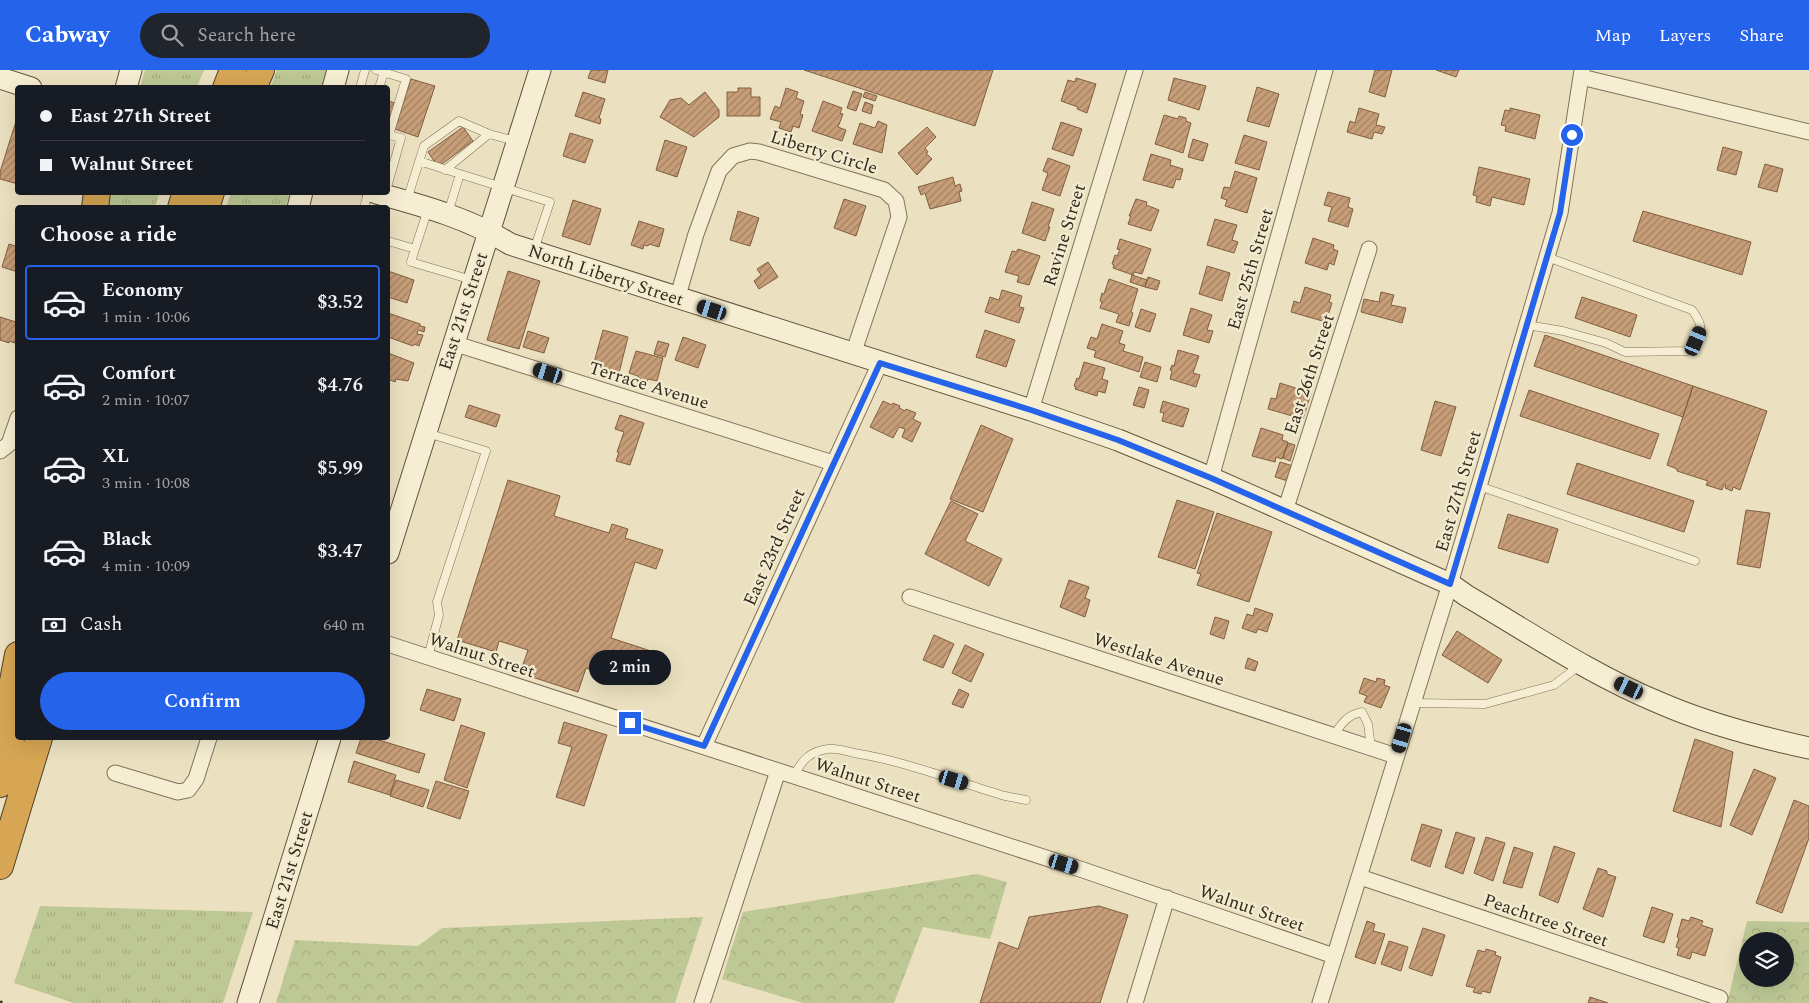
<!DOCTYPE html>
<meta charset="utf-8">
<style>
:root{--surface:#171b24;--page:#20242c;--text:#f1f3f6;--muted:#9ea1a6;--line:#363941;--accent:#2563eb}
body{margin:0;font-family:Spectral,serif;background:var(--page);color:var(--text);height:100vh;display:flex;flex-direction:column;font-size:19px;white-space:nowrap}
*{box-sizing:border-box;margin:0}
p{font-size:16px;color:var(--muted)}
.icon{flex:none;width:28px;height:28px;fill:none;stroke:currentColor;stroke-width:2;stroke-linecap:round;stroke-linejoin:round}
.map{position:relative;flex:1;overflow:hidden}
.details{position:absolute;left:15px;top:135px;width:375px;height:535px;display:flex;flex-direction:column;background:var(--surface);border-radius:5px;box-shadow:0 5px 20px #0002}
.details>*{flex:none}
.banner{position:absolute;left:15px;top:15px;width:375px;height:110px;border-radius:5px;box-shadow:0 5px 20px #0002;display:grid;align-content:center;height:110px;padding:0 25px;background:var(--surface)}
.buttons{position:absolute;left:1739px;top:862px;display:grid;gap:10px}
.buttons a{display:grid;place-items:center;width:55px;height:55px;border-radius:50%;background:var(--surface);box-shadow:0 5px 20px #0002;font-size:25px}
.end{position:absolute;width:22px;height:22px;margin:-11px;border:6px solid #2563eb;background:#fff;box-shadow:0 0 0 2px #fff}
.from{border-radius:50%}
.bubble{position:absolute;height:35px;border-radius:18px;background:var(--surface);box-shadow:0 5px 20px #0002;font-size:16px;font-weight:600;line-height:35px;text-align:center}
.car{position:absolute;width:15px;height:30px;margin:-15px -8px;border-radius:6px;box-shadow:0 0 4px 1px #0007;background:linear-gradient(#222 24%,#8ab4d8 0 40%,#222 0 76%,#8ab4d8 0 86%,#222 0)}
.banner b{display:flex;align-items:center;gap:18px;height:48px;font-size:19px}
.banner b+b{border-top:1px solid var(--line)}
.banner i{width:12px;height:12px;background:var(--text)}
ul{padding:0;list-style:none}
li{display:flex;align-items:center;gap:15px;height:75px;margin:0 10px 8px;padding:0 15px;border:2px solid transparent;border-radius:5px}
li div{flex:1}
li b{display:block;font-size:19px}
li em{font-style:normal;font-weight:600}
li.on{border-color:var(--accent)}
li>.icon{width:45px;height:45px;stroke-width:1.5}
h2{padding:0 25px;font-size:22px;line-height:60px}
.pay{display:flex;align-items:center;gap:12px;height:55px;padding:0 25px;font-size:19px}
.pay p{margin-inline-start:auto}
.button{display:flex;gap:10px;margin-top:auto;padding:10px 25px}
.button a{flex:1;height:58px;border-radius:30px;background:var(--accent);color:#fff;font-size:20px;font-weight:600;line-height:58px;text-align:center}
header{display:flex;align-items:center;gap:30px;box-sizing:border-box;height:70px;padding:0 25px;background:var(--accent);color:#fff}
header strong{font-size:24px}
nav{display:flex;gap:28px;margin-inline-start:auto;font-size:18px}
.search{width:350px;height:45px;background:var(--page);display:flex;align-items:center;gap:12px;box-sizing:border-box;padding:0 18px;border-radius:28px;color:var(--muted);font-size:19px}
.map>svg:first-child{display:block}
</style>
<header>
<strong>Cabway</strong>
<div class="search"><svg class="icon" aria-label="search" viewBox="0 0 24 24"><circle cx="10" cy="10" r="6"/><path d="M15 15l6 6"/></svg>Search here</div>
<nav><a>Map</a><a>Layers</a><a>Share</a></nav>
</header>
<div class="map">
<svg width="1809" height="933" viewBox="0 0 1809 933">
<defs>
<pattern id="grass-tufts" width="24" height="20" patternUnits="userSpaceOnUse" patternTransform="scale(1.25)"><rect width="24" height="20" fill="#bec895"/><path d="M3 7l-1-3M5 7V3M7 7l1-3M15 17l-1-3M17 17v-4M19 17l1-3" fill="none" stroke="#a4ac80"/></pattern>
<pattern id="forest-crowns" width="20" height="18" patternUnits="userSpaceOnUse" patternTransform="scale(1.25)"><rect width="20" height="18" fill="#bec895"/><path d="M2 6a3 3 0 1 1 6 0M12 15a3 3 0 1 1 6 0" fill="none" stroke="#a4ac80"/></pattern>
<pattern id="building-hatch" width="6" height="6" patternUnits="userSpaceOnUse" patternTransform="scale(1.25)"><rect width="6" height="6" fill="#c79e78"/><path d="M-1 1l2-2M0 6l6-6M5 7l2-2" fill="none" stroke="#a28162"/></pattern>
</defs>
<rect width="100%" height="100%" fill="#ebe1c0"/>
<path fill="url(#grass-tufts)" d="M 145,0 L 204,0 L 197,17 L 140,17 Z
M 277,0 L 329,0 L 323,17 L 270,18 Z
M 108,123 L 159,123 L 155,137 L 104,138 Z
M 231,123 L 280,123 L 289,126 L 285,137 L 226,137 Z
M 40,836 L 253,842 L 223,933 L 74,933 L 14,913 Z"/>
<path fill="url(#forest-crowns)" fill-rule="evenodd" d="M 977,804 L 1007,812 L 990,869 L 923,857 L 894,933 L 803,933 L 722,909 L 743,842 Z
M 703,847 L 675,933 L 276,933 L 295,870 L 418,876 L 442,858 Z
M 1747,851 L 1809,852 L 1809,933 L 1727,933 ZM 1785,871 L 1785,909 L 1748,909 L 1748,871 Z"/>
<path fill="url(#building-hatch)" stroke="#805e40" d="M 591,0 L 608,0 L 605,13 L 588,8 Z
M 804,0 L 993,0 L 975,56 Z
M 1375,0 L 1392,0 L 1385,27 L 1369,22 Z
M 1436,0 L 1459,0 L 1456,7 Z
M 1076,8 L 1096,14 L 1087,43 L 1077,39 L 1078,37 L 1061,31 L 1068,10 L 1075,12 Z
M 1174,8 L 1206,16 L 1199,40 L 1168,30 Z
M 411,9 L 435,16 L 418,67 L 395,59 Z
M 1257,17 L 1279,24 L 1269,57 L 1247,51 Z
M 738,18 L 751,18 L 751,27 L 760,27 L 760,46 L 727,46 L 727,22 L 738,22 Z
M 786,18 L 798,22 L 796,28 L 804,31 L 800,44 L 803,45 L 799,58 L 793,56 L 791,62 L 779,58 L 781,52 L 770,49 L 775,36 L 780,38 Z
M 853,21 L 862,24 L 856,41 L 847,38 Z
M 583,22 L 605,29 L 599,48 L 601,49 L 600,54 L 575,46 Z
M 705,22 L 719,40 L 719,47 L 694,67 L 660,47 L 670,30 L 681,28 L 689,35 Z
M 865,22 L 877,26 L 875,31 L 863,27 Z
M 388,31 L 395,33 L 389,50 L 388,50 Z
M 823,31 L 842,38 L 840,43 L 843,44 L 838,57 L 846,60 L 842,71 L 812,61 Z
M 865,32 L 873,35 L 871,44 L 862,41 Z
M 1359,38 L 1379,44 L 1376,55 L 1385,57 L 1382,64 L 1374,62 L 1372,69 L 1347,62 L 1350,51 L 1355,53 Z
M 1510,38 L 1540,45 L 1535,69 L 1505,61 L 1506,56 L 1501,55 L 1505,40 L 1510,41 Z
M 18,45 L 18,114 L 0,109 L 0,102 Z
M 1164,45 L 1178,49 L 1179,46 L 1186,48 L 1186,51 L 1191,53 L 1183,83 L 1155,74 Z
M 878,51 L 887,55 L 882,83 L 853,74 L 860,53 L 875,58 Z
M 1061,52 L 1082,59 L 1073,86 L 1052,79 Z
M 463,57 L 473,71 L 438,97 L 428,82 Z
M 927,57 L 936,67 L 925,78 L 928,82 L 926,83 L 932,89 L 917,105 L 898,83 Z
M 570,63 L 593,70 L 585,93 L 563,86 Z
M 1244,65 L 1267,72 L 1259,100 L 1235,93 Z
M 1193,69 L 1208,74 L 1203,91 L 1188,87 Z
M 665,70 L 687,77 L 677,107 L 656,100 Z
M 1723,77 L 1742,82 L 1736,105 L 1717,100 Z
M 1151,84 L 1171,90 L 1170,95 L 1183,99 L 1180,110 L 1176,109 L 1173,118 L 1143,110 Z
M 1048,88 L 1070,96 L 1060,126 L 1042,120 L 1048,103 L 1043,101 Z
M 1765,94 L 1783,99 L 1777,122 L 1758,117 Z
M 1479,97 L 1530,109 L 1524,135 L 1492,127 L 1490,136 L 1476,132 L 1477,126 L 1473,125 Z
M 1235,101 L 1257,108 L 1247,143 L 1225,136 L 1227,130 L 1221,128 L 1224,117 L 1230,118 Z
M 953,107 L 955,116 L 960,114 L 962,121 L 959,122 L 961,131 L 930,139 L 925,123 L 921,125 L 918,117 Z
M 1328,122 L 1350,128 L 1348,137 L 1353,139 L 1348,157 L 1328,151 L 1332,137 L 1324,135 Z
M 844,129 L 866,136 L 856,166 L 834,158 Z
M 1136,129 L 1147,132 L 1146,135 L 1159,140 L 1151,161 L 1128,154 L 1131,146 L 1129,146 Z
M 573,130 L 601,139 L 590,175 L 562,166 Z
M 1032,132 L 1054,139 L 1048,157 L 1050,157 L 1045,171 L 1022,163 Z
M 738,141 L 759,148 L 750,176 L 730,170 Z
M 1643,141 L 1751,172 L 1742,205 L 1633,171 Z
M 1215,149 L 1237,155 L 1232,170 L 1238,172 L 1234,183 L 1207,175 Z
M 639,151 L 664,159 L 659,177 L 649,174 L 648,176 L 644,175 L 643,179 L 631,175 Z
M 1313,168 L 1334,175 L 1333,179 L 1338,181 L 1334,195 L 1329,193 L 1327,200 L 1305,193 Z
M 1120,169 L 1151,179 L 1142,204 L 1134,202 L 1133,205 L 1113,198 L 1114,195 L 1112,194 L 1115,185 L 1117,186 L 1120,180 L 1117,179 Z
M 9,174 L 18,177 L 18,202 L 2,197 Z
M 1018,179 L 1040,186 L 1029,215 L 1017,212 L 1019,206 L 1005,202 L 1012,181 L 1016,182 Z
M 768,192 L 778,207 L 759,219 L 754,211 L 761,205 L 757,199 Z
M 1207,196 L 1230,203 L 1222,231 L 1199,224 Z
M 388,201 L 414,210 L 407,233 L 388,227 Z
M 508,201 L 540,211 L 519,279 L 487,270 Z
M 1132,205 L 1147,210 L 1145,217 L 1130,212 Z
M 1148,207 L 1160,211 L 1157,220 L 1145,217 Z
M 1109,209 L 1138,219 L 1131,242 L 1133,243 L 1129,256 L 1116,252 L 1119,244 L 1100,238 L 1102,232 L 1100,231 L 1102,223 L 1104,224 Z
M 1305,217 L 1331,225 L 1329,232 L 1332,233 L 1326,252 L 1291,242 L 1294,231 L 1300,233 Z
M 1002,220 L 1022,226 L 1019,237 L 1024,238 L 1019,253 L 985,242 L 990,227 L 999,230 Z
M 1381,222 L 1394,225 L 1391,235 L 1406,238 L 1402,253 L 1361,242 L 1364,229 L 1379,232 Z
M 1582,227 L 1637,245 L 1630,267 L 1575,248 Z
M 1191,238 L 1212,245 L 1207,260 L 1213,261 L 1209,273 L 1183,265 Z
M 1141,239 L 1156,244 L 1150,262 L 1135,257 Z
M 388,243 L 420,254 L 420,256 L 425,257 L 424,262 L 418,260 L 417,264 L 423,265 L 419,276 L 414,274 L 413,276 L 388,267 Z
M 0,247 L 16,252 L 15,254 L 18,255 L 18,264 L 15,273 L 9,271 L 9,273 L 0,270 Z
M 1102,254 L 1123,261 L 1119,273 L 1125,275 L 1123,281 L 1143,287 L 1139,302 L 1094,287 L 1096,281 L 1087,278 L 1091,267 L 1097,269 Z
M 603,260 L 628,267 L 619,303 L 593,296 Z
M 985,260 L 1015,270 L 1006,297 L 976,287 Z
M 528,261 L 549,268 L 544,283 L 523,277 Z
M 1545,265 L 1693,316 L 1683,347 L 1534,296 Z
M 683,267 L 706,275 L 698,298 L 675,290 Z
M 658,271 L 669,274 L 665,287 L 654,284 Z
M 1178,280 L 1199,286 L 1193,303 L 1200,305 L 1196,317 L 1170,309 L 1172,301 L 1170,300 L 1172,295 L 1174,296 Z
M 636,281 L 663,288 L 657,311 L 648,309 L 647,312 L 637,309 L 638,306 L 629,303 Z
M 388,283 L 414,293 L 408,311 L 396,309 L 395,312 L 388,309 Z
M 1084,292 L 1105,298 L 1102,309 L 1108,311 L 1105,323 L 1098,321 L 1097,326 L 1075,319 L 1076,317 L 1074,316 L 1077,308 L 1079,309 Z
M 1145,292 L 1161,297 L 1157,312 L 1140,307 Z
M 1280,313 L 1311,323 L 1303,349 L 1268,339 L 1271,328 L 1276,329 Z
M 1693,316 L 1767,341 L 1740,420 L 1733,417 L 1732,421 L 1725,418 L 1726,415 L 1724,415 L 1722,420 L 1706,415 L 1708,411 L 1677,401 L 1677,399 L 1667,395 Z
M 1139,317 L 1149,320 L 1144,338 L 1133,335 Z
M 1529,320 L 1659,364 L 1650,389 L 1520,346 Z
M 883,331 L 892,335 L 893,333 L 900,336 L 899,338 L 905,341 L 906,339 L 916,343 L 913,349 L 921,353 L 912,372 L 902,367 L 905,359 L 899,357 L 893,368 L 870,357 Z
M 1163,331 L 1189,339 L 1183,357 L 1162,351 L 1164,343 L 1160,342 Z
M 1435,331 L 1456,337 L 1441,386 L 1421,380 Z
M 469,335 L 500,345 L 496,357 L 465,347 Z
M 620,345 L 644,353 L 630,395 L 616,391 L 619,382 L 617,382 L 624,362 L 615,359 Z
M 981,355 L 1013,369 L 983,442 L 950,429 Z
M 1261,358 L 1283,365 L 1282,370 L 1288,372 L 1282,389 L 1276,387 L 1275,392 L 1252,386 Z
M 1288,373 L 1295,375 L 1290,391 L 1283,388 Z
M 1280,392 L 1293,396 L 1288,411 L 1275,407 Z
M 1577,393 L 1694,431 L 1684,462 L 1567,424 Z
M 508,410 L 560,426 L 554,446 L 609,463 L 612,454 L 628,459 L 625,468 L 663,480 L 656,499 L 635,492 L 611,568 L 654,582 L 644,611 L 602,598 L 600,603 L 586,598 L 578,622 L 520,603 L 528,580 L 499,571 L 496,582 L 457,570 Z
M 1177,430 L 1214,442 L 1195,499 L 1158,487 Z
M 951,431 L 978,444 L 965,471 L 1002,489 L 989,516 L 925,484 Z
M 1746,440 L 1770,443 L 1760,498 L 1737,494 Z
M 1217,443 L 1272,462 L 1249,532 L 1197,515 L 1201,504 L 1197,503 Z
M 1508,444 L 1558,459 L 1548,493 L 1498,478 Z
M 1069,510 L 1089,517 L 1085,528 L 1090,530 L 1085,547 L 1060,537 Z
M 1255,538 L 1273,544 L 1267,562 L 1258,559 L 1256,563 L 1242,558 L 1247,544 L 1253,546 Z
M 1215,547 L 1229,551 L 1224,569 L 1210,564 Z
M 1457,561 L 1502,590 L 1488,613 L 1442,585 Z
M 934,565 L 954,574 L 943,598 L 923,590 Z
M 965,575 L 984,584 L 971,612 L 952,603 Z
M 1248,588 L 1258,592 L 1255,601 L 1245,598 Z
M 1364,608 L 1376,612 L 1377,608 L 1385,610 L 1384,615 L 1390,617 L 1381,638 L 1364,632 L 1367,626 L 1359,623 Z
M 427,619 L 461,629 L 454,651 L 420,640 Z
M 959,619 L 969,624 L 963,638 L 952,634 Z
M 564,652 L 607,665 L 584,736 L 556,727 L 572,677 L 558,673 Z
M 461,655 L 485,663 L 467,718 L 444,710 Z
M 361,668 L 372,668 L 425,684 L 419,703 L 356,683 Z
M 1695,669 L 1733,682 L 1721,757 L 1673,741 Z
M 354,691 L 396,705 L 390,725 L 348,712 Z
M 1754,699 L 1776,708 L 1752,765 L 1730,755 Z
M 396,710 L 429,720 L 423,737 L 390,726 Z
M 436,711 L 469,721 L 460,749 L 427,738 Z
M 1794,730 L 1809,736 L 1809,768 L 1782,843 L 1756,833 Z
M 1422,754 L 1442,760 L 1430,797 L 1411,790 Z
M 1456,762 L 1475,768 L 1463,804 L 1445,797 Z
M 1486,767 L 1505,773 L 1493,811 L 1474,803 Z
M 1554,776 L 1575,783 L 1558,833 L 1539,825 Z
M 1514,777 L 1533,783 L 1522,818 L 1503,813 Z
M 1598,798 L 1607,801 L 1607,804 L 1616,807 L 1603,847 L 1583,839 Z
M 1099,836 L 1128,845 L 1100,933 L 980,933 L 999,872 L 1018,879 L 1029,847 Z
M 1652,837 L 1673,844 L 1664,873 L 1643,866 Z
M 1691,847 L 1703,851 L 1701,855 L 1713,859 L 1705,886 L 1692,882 L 1690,889 L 1677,885 L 1679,878 L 1676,877 L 1679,868 L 1677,867 L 1682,849 L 1689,851 Z
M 1367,851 L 1375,854 L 1373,861 L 1385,864 L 1375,894 L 1355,887 Z
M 1423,858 L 1445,865 L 1432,906 L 1409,898 Z
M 1389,871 L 1408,877 L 1401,901 L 1381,894 Z
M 1486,879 L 1496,882 L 1495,885 L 1501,887 L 1490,923 L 1482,921 L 1481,924 L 1473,922 L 1475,918 L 1466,916 L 1478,880 L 1485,882 Z
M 1590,927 L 1608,933 L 1588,933 Z"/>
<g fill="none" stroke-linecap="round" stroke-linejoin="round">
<defs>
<path id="lane" d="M 376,0 L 406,9 L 389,65 L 401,68 L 388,114
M 360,18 L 365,0
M 379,18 L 384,2
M 419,91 L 460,104
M 445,100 L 489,64
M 407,130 L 424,76 L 459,51 L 489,64 L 515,71
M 364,138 L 368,122
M 448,143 L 460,104 L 550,132 L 534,180
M 388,171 L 415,179 L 411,192 L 472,210
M 415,179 L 428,139
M 1527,255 L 1563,261 L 1606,273 L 1625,282 L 1687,281 C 1702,266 1706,258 1692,240 L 1547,187
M 427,363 L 486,381 L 437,532 L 439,545 L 428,587
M 1479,416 L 1695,491
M 1413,633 L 1485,634 L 1554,615 L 1580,595
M 1334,665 C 1342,653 1347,645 1362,642 L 1368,654 L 1371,678
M 794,706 C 801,691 810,681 828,679 C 836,678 846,681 854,683 C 905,691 955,711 1005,726 L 1026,730"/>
<path id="street" d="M 1581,7 L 1809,62
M 677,229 L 696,164 L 719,101 L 733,86 L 750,81 L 759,82 L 884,120 L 896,131 L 899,147 L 853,284
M 453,273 L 833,393
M 1031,340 L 1135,0
M 0,381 L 9,374 L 18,348
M 1211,408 L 1325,0
M 1285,441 L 1369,179
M 910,527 L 1396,686
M 388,574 L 1083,800 L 1334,886
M 704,676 L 880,293
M 115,703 L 178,722 L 188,720 L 196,709 L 209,668
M 1360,807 L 1720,928
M 702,933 L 778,701
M 1135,933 L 1167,828
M 1320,933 L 1450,514 L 1560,143 L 1582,0"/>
<path id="secondary" d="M 0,8 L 31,18
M 126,18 L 131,0
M 333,18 L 338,0
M 373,122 C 420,135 469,148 510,174 L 1031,340 L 1118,370 L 1211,408 L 1450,514 L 1467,526 C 1530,563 1592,605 1660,633 C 1708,654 1758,667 1809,678
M 298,138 L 302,122
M 388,483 L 540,0
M 248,933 L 330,668"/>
<path id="highway" d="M 226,18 L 233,0
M 253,18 L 261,0
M 95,138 L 97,122
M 181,138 L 186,122
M 206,138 L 211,122
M 0,690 L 5,653 L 18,585
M 0,714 L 12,676
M 0,796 L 39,668"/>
</defs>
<use href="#lane" stroke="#827259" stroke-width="9"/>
<use href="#street" stroke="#827259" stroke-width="17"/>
<use href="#secondary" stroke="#64533c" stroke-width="23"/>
<use href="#highway" stroke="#50402d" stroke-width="28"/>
<use href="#lane" stroke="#f6eed2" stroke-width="8"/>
<use href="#street" stroke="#f6eed2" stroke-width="15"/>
<use href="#secondary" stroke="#f6eed2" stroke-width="21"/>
<use href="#highway" stroke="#d6a654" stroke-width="26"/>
<path stroke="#33291d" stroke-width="4" stroke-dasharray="9 9" stroke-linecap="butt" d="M 0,932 L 2,933"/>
</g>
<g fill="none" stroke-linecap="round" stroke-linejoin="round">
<path stroke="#2563eb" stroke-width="6" d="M 630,653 L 704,676 L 880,293 L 1031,340 L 1118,370 L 1211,408 L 1450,514 L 1560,143 L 1572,65"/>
</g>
<g text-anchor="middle" stroke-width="4.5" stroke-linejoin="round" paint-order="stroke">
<g font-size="18" fill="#33291d" stroke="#f3ebcf">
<text transform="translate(824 82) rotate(17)" y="6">Liberty Circle</text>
<text transform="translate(1064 165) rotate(-73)" y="6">Ravine Street</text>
<text transform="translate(1250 199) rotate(-74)" y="6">East 25th Street</text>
<text transform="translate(606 205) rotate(18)" y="6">North Liberty Street</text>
<text transform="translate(463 241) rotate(-72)" y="6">East 21st Street</text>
<text transform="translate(1309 304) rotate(-72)" y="6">East 26th Street</text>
<text transform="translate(649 315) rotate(17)" y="6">Terrace Avenue</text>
<text transform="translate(1458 421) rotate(-74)" y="6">East 27th Street</text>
<text transform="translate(774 477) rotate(-66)" y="6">East 23rd Street</text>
<text transform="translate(482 585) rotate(18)" y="6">Walnut Street</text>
<text transform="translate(1159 589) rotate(18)" y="6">Westlake Avenue</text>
<text transform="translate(868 710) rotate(18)" y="6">Walnut Street</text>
<text transform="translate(289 800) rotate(-73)" y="6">East 21st Street</text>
<text transform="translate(1252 838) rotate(19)" y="6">Walnut Street</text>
<text transform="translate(1546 850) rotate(19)" y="6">Peachtree Street</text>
</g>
</g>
</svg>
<div class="buttons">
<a><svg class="icon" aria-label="layers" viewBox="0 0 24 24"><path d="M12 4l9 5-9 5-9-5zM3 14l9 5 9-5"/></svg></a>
</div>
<i class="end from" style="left:1572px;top:65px"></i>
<i class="end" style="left:630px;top:653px"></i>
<div class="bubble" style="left:589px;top:580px;width:82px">2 min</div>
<i class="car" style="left:712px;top:240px;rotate:288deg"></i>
<i class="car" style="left:1696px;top:271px;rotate:23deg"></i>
<i class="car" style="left:548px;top:303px;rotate:288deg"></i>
<i class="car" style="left:1629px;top:618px;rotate:296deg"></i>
<i class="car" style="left:1402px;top:668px;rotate:197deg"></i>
<i class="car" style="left:954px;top:710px;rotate:107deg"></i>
<i class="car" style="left:1064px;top:794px;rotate:107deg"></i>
<div class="banner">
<b><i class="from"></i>East 27th Street</b>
<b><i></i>Walnut Street</b>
</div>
<section class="details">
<h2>Choose a ride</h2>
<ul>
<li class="on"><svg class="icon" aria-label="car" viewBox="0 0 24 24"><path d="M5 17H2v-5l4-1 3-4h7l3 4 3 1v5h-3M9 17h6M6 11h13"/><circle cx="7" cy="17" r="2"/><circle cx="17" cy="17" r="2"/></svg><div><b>Economy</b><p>1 min · 10:06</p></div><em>$3.52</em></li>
<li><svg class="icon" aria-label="car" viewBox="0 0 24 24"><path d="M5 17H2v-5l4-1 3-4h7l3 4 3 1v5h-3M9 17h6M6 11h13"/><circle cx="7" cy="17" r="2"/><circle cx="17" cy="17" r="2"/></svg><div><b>Comfort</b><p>2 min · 10:07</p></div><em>$4.76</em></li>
<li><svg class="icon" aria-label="car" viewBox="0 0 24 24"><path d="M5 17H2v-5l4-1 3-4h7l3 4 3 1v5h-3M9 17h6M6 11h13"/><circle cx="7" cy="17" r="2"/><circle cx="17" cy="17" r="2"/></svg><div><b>XL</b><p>3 min · 10:08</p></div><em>$5.99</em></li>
<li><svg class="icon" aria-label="car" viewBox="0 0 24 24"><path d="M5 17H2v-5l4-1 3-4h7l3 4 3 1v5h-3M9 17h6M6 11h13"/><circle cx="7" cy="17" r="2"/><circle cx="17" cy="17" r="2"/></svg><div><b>Black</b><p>4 min · 10:09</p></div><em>$3.47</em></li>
</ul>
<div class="pay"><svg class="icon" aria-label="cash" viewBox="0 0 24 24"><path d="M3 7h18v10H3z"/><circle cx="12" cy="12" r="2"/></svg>Cash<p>640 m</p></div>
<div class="button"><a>Confirm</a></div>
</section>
</div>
